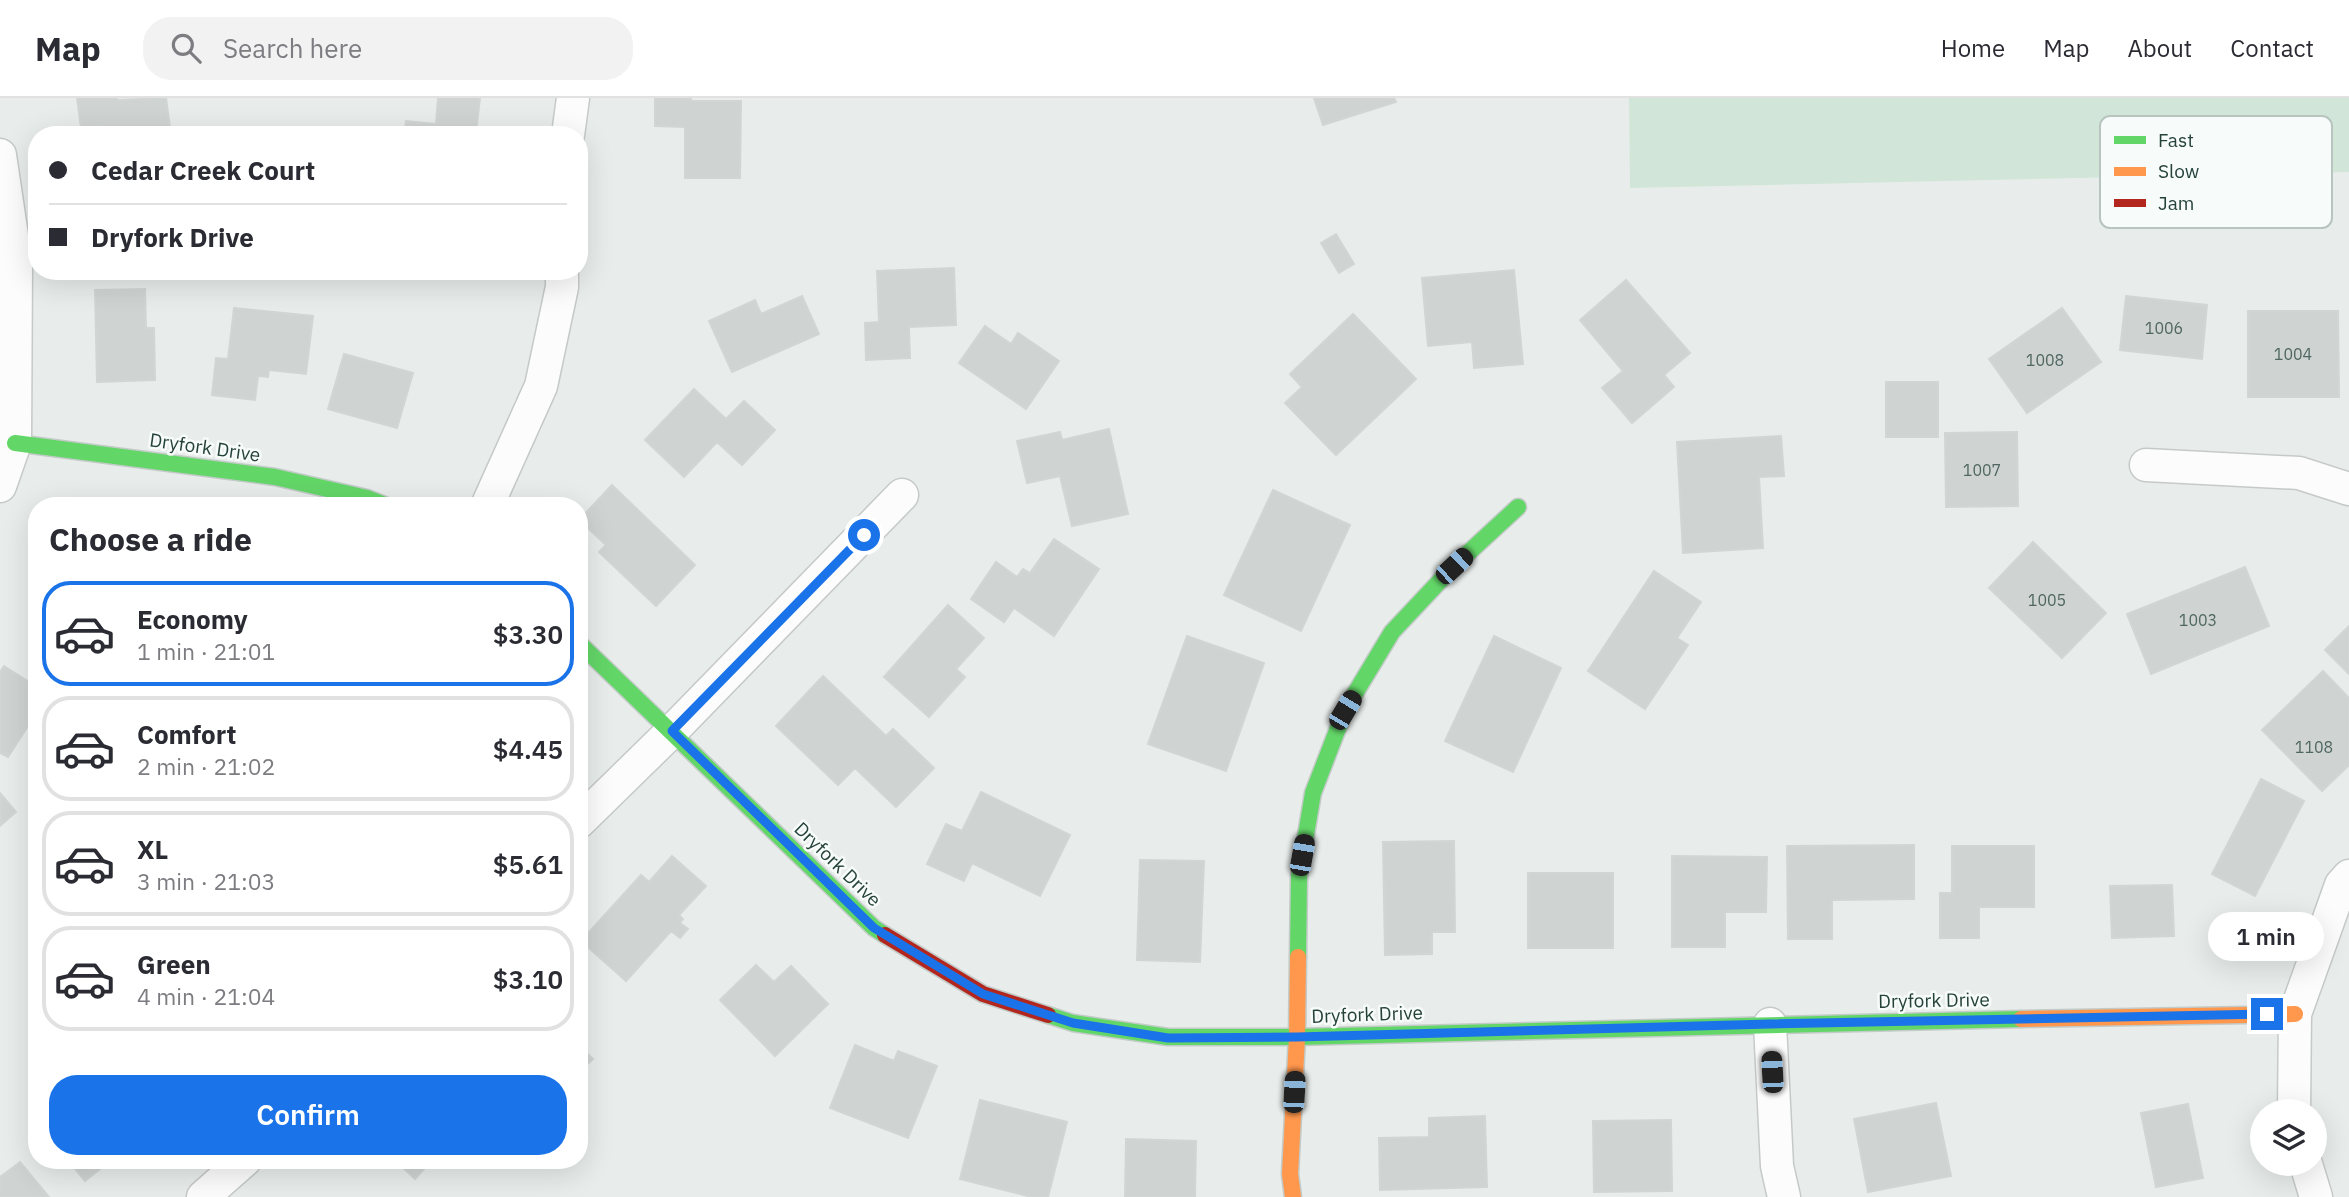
<!DOCTYPE html>
<meta charset="utf-8">
<style>
:root{--surface:#fff;--page:#f2f2f3;--text:#2b2b33;--muted:#7c7c81;--line:#e1e1e2;--accent:#1a73e8}
body{margin:0;font-family:"IBM Plex Sans",sans-serif;background:var(--page);color:var(--text);height:100vh;display:flex;flex-direction:column;font-size:26px;white-space:nowrap}
*{box-sizing:border-box;margin:0}
p{font-size:23px;color:var(--muted)}
.icon{flex:none;width:38px;height:38px;fill:none;stroke:currentColor;stroke-width:2;stroke-linecap:round;stroke-linejoin:round}
.map{position:relative;flex:1;overflow:hidden}
.side{position:absolute;left:28px;top:399px;width:560px;height:672px;display:flex;flex-direction:column;background:var(--surface);border-radius:28px;box-shadow:0 7px 28px #0002}
.side>*{flex:none}
.guide{position:absolute;left:28px;top:28px;width:560px;height:154px;border-radius:28px;box-shadow:0 7px 28px #0002;display:grid;align-content:center;height:154px;padding:0 21px;background:var(--surface)}
.fabs{position:absolute;left:2250px;top:1001px;display:grid;gap:14px}
.fabs a{display:grid;place-items:center;width:77px;height:77px;border-radius:50%;background:var(--surface);box-shadow:0 7px 28px #0002;font-size:35px}
.end{position:absolute;width:32px;height:32px;margin:-16px;border:9px solid #1a73e8;background:#fff;box-shadow:0 0 0 4px #fff}
.from{border-radius:50%}
.bubble{position:absolute;height:49px;border-radius:24px;background:var(--surface);box-shadow:0 7px 28px #0002;font-size:23px;font-weight:600;line-height:49px;text-align:center}
.car{position:absolute;width:21px;height:42px;margin:-21px -10px;border-radius:9px;box-shadow:0 0 5px 2px #0007;background:linear-gradient(#222 24%,#8ab4d8 0 40%,#222 0 76%,#8ab4d8 0 86%,#222 0)}
.guide b{display:flex;align-items:center;gap:24px;height:66px;font-size:26px}
.guide b+b{border-top:2px solid var(--line)}
.guide i{width:18px;height:18px;background:var(--text)}
ul{padding:0;list-style:none}
li{display:flex;align-items:center;gap:21px;height:105px;margin:0 14px 10px;padding:0 7px;border:4px solid var(--line);border-radius:28px}
li div{flex:1}
li b{display:block;font-size:26px}
li em{font-style:normal;font-weight:600}
li.current{border-color:var(--accent)}
li>.icon{width:63px;height:63px;stroke-width:1.5}
h2{padding:0 21px;font-size:32px;line-height:84px}
.action{display:flex;gap:14px;margin-top:auto;padding:14px 21px}
.action a{flex:1;height:80px;border-radius:28px;background:var(--accent);color:#fff;font-size:28px;font-weight:600;line-height:80px;text-align:center}
header{display:flex;align-items:center;gap:42px;box-sizing:border-box;height:98px;padding:0 35px;background:var(--surface);border-bottom:2px solid var(--line)}
header strong{font-size:33px}
nav{display:flex;gap:38px;margin-inline-start:auto;font-size:24px}
.search{width:490px;height:63px;background:var(--page);display:flex;align-items:center;gap:18px;box-sizing:border-box;padding:0 24px;border-radius:28px;color:var(--muted);font-size:26px}
.map>svg:first-child{display:block}
</style>
<header>
<strong>Map</strong>
<div class="search"><svg class="icon" aria-label="search" viewBox="0 0 24 24"><circle cx="10" cy="10" r="6"/><path d="M15 15l6 6"/></svg>Search here</div>
<nav><a>Home</a><a>Map</a><a>About</a><a>Contact</a></nav>
</header>
<div class="map">
<svg width="2349" height="1099" viewBox="0 0 2349 1099">
<rect width="100%" height="100%" fill="#e8edeb"/>
<path fill="#d1e6d8" d="M 1629,0 L 2349,0 L 2349,74 L 1630,90 Z"/>
<path fill="#cfd4d2" stroke="#d1d6d4" stroke-width="2" d="M 77,0 L 117,0 L 117,2 L 166,0 L 171,37 L 105,37 L 103,27 L 81,30 Z
M 438,0 L 480,0 L 476,35 L 458,33 L 458,37 L 404,37 L 406,23 L 436,26 Z
M 655,0 L 691,0 L 691,3 L 741,3 L 740,80 L 685,80 L 685,29 L 655,28 Z
M 1314,0 L 1394,0 L 1396,4 L 1323,27 Z
M 1336,136 L 1354,166 L 1339,175 L 1321,145 Z
M 954,170 L 956,227 L 909,229 L 910,260 L 866,262 L 865,225 L 879,224 L 877,173 Z
M 1514,172 L 1523,266 L 1474,270 L 1472,244 L 1428,248 L 1422,180 Z
M 1626,182 L 1690,255 L 1664,277 L 1674,289 L 1632,325 L 1602,290 L 1623,273 L 1580,222 Z
M 145,191 L 146,230 L 154,230 L 155,282 L 97,284 L 95,192 Z
M 802,198 L 819,236 L 732,274 L 709,223 L 755,202 L 761,216 Z
M 2126,198 L 2207,207 L 2202,261 L 2120,252 Z
M 234,210 L 313,218 L 306,276 L 269,272 L 268,279 L 258,278 L 255,302 L 212,297 L 216,260 L 228,261 Z
M 2062,210 L 2101,264 L 2027,315 L 1989,261 Z
M 2248,213 L 2338,213 L 2339,299 L 2248,299 Z
M 1353,216 L 1416,281 L 1336,357 L 1285,305 L 1302,289 L 1290,276 Z
M 985,228 L 1011,246 L 1018,235 L 1059,263 L 1026,311 L 959,265 Z
M 344,256 L 413,275 L 397,330 L 328,311 Z
M 1886,284 L 1938,284 L 1938,339 L 1886,339 Z
M 694,291 L 726,321 L 744,303 L 775,332 L 742,367 L 717,344 L 684,379 L 645,342 Z
M 1109,331 L 1128,416 L 1072,428 L 1060,378 L 1027,385 L 1017,343 L 1060,334 L 1062,342 Z
M 2017,334 L 2018,408 L 1946,409 L 1945,335 Z
M 1781,338 L 1784,378 L 1759,379 L 1763,450 L 1683,455 L 1677,344 Z
M 612,387 L 695,467 L 656,508 L 599,454 L 606,447 L 579,422 Z
M 1273,392 L 1350,427 L 1301,533 L 1224,497 Z
M 1054,441 L 1099,471 L 1054,538 L 1014,510 L 1004,524 L 971,501 L 996,464 L 1017,479 L 1023,471 L 1030,475 Z
M 2033,444 L 2106,515 L 2062,560 L 1989,490 Z
M 2245,469 L 2269,528 L 2151,576 L 2127,516 Z
M 1654,473 L 1701,504 L 1677,540 L 1688,547 L 1645,611 L 1588,573 Z
M 948,507 L 984,540 L 956,571 L 965,579 L 929,619 L 884,579 Z
M 2349,528 L 2349,576 L 2325,552 Z
M 1187,538 L 1264,565 L 1226,673 L 1148,646 Z
M 1494,538 L 1561,570 L 1513,674 L 1445,643 Z
M 4,568 L 37,589 L 37,614 L 8,659 L 0,655 L 0,574 Z
M 2323,573 L 2349,600 L 2349,667 L 2322,693 L 2262,632 Z
M 823,578 L 886,638 L 893,631 L 934,670 L 896,709 L 855,670 L 838,687 L 776,628 Z
M 2261,681 L 2304,703 L 2255,798 L 2212,776 Z
M 981,694 L 1070,737 L 1040,798 L 972,765 L 964,783 L 927,766 L 946,726 L 962,733 Z
M 0,695 L 16,714 L 0,728 Z
M 1454,743 L 1455,834 L 1432,834 L 1432,856 L 1385,857 L 1383,744 Z
M 1914,747 L 1914,801 L 1832,802 L 1832,841 L 1788,841 L 1787,748 Z
M 1952,748 L 2034,748 L 2034,809 L 1979,809 L 1979,840 L 1940,840 L 1940,795 L 1952,795 Z
M 672,758 L 706,788 L 679,817 L 683,821 L 680,825 L 688,831 L 680,840 L 671,833 L 626,883 L 581,843 L 641,777 L 649,784 Z
M 1672,758 L 1767,759 L 1766,814 L 1725,814 L 1725,849 L 1672,849 Z
M 1140,762 L 1204,763 L 1200,864 L 1137,862 Z
M 1528,775 L 1613,775 L 1613,850 L 1528,850 Z
M 2172,787 L 2174,838 L 2112,840 L 2110,788 Z
M 756,867 L 774,884 L 791,868 L 828,906 L 775,958 L 720,902 Z
M 855,947 L 894,963 L 898,953 L 937,968 L 908,1040 L 830,1010 Z
M 579,948 L 593,961 L 579,974 Z
M 980,1002 L 1067,1024 L 1048,1099 L 1032,1099 L 960,1081 Z
M 1936,1005 L 1951,1078 L 1868,1094 L 1854,1021 Z
M 2188,1006 L 2203,1080 L 2156,1089 L 2141,1015 Z
M 1485,1018 L 1487,1089 L 1380,1092 L 1379,1040 L 1429,1039 L 1429,1020 Z
M 1671,1022 L 1672,1093 L 1594,1094 L 1593,1023 Z
M 1126,1041 L 1196,1043 L 1195,1099 L 1125,1099 Z
M 68,1062 L 111,1062 L 85,1083 Z
M 395,1062 L 432,1062 L 415,1081 Z
M 20,1064 L 49,1099 L 0,1099 L 0,1079 Z"/>
<g fill="none" stroke-linecap="round" stroke-linejoin="round">
<defs>
<path id="street" d="M 568,37 L 573,0
M 0,57 L 16,165 L 15,345 L 0,388
M 2146,367 L 2299,375 L 2349,391
M 487,408 L 541,288 L 562,189 L 562,173
M 579,724 L 672,633 L 902,397
M 1770,926 L 1777,1068 L 1784,1099
M 2294,1013 L 2295,916 L 2341,787 L 2349,778
M 2306,1066 L 2316,1099
M 203,1099 L 245,1062"/>
<path id="fast" d="M 15,345 L 275,379 L 367,400 L 387,408
M 579,545 L 874,830 L 885,837
M 1298,859 L 1299,778 L 1313,695 L 1345,612 L 1392,534 L 1454,468 L 1518,409
M 1048,917 L 1073,925 L 1168,939 L 1297,939 L 2021,921"/>
<path id="slow" d="M 2021,921 L 2295,916
M 1293,1099 L 1290,1076 L 1297,939 L 1298,859"/>
<path id="jam" d="M 885,837 L 983,896 L 1048,917"/>
</defs>
<use href="#street" stroke="#c5cac8" stroke-width="35"/>
<use href="#fast" stroke="#c3cbc8" stroke-width="19"/>
<use href="#slow" stroke="#c3cbc8" stroke-width="19"/>
<use href="#jam" stroke="#c3cbc8" stroke-width="19"/>
<use href="#street" stroke="#fcfcfc" stroke-width="32"/>
<use href="#fast" stroke="#63d668" stroke-width="16"/>
<use href="#slow" stroke="#ff974d" stroke-width="16"/>
<use href="#jam" stroke="#b3261e" stroke-width="16"/>
</g>
<g fill="none" stroke-linecap="round" stroke-linejoin="round">
<path stroke="#1a73e8" stroke-width="9" d="M 864,437 L 672,633 L 874,830 L 983,896 L 1073,925 L 1168,940 L 1297,939 L 1770,926 L 2267,916"/>
</g>
<g text-anchor="middle" stroke-width="5" stroke-linejoin="round" paint-order="stroke">
<g font-size="16" fill="#506761">
<text x="2164" y="236">1006</text>
<text x="2293" y="262">1004</text>
<text x="2045" y="268">1008</text>
<text x="1982" y="378">1007</text>
<text x="2047" y="508">1005</text>
<text x="2198" y="528">1003</text>
<text x="2314" y="655">1108</text>
</g>
<g font-size="19" fill="#24423a" stroke="#f7fbf9">
<text transform="translate(205 349) rotate(8)" y="7">Dryfork Drive</text>
<text transform="translate(838 766) rotate(44)" y="7">Dryfork Drive</text>
<text transform="translate(1934 902) rotate(-1)" y="7">Dryfork Drive</text>
<text transform="translate(1367 916) rotate(-2)" y="7">Dryfork Drive</text>
</g>
</g>
<rect x="2100" y="18" width="232" height="112" rx="10" fill="#f7fbf9" stroke="#b8c4c0" stroke-width="2"/>
<rect x="2114" y="38" width="32" height="8" fill="#63d668"/>
<rect x="2114" y="69" width="32" height="9" fill="#ff974d"/>
<rect x="2114" y="101" width="32" height="8" fill="#b3261e"/>
<g font-size="19" fill="#24423a">
<text x="2158" y="49">Fast</text>
<text x="2158" y="80">Slow</text>
<text x="2158" y="112">Jam</text>
</g>
</svg>
<div class="fabs">
<a><svg class="icon" aria-label="layers" viewBox="0 0 24 24"><path d="M12 4l9 5-9 5-9-5zM3 14l9 5 9-5"/></svg></a>
</div>
<i class="end from" style="left:864px;top:437px"></i>
<i class="end" style="left:2267px;top:916px"></i>
<div class="bubble" style="left:2208px;top:814px;width:116px">1 min</div>
<i class="car" style="left:1454px;top:468px;rotate:47deg"></i>
<i class="car" style="left:1345px;top:612px;rotate:31deg"></i>
<i class="car" style="left:1302px;top:757px;rotate:10deg"></i>
<i class="car" style="left:1772px;top:974px;rotate:357deg"></i>
<i class="car" style="left:1294px;top:994px;rotate:3deg"></i>
<div class="guide">
<b><i class="from"></i>Cedar Creek Court</b>
<b><i></i>Dryfork Drive</b>
</div>
<section class="side">
<h2>Choose a ride</h2>
<ul>
<li class="current"><svg class="icon" aria-label="car" viewBox="0 0 24 24"><path d="M5 17H2v-5l4-1 3-4h7l3 4 3 1v5h-3M9 17h6M6 11h13"/><circle cx="7" cy="17" r="2"/><circle cx="17" cy="17" r="2"/></svg><div><b>Economy</b><p>1 min · 21:01</p></div><em>$3.30</em></li>
<li><svg class="icon" aria-label="car" viewBox="0 0 24 24"><path d="M5 17H2v-5l4-1 3-4h7l3 4 3 1v5h-3M9 17h6M6 11h13"/><circle cx="7" cy="17" r="2"/><circle cx="17" cy="17" r="2"/></svg><div><b>Comfort</b><p>2 min · 21:02</p></div><em>$4.45</em></li>
<li><svg class="icon" aria-label="car" viewBox="0 0 24 24"><path d="M5 17H2v-5l4-1 3-4h7l3 4 3 1v5h-3M9 17h6M6 11h13"/><circle cx="7" cy="17" r="2"/><circle cx="17" cy="17" r="2"/></svg><div><b>XL</b><p>3 min · 21:03</p></div><em>$5.61</em></li>
<li><svg class="icon" aria-label="car" viewBox="0 0 24 24"><path d="M5 17H2v-5l4-1 3-4h7l3 4 3 1v5h-3M9 17h6M6 11h13"/><circle cx="7" cy="17" r="2"/><circle cx="17" cy="17" r="2"/></svg><div><b>Green</b><p>4 min · 21:04</p></div><em>$3.10</em></li>
</ul>
<div class="action"><a>Confirm</a></div>
</section>
</div>
